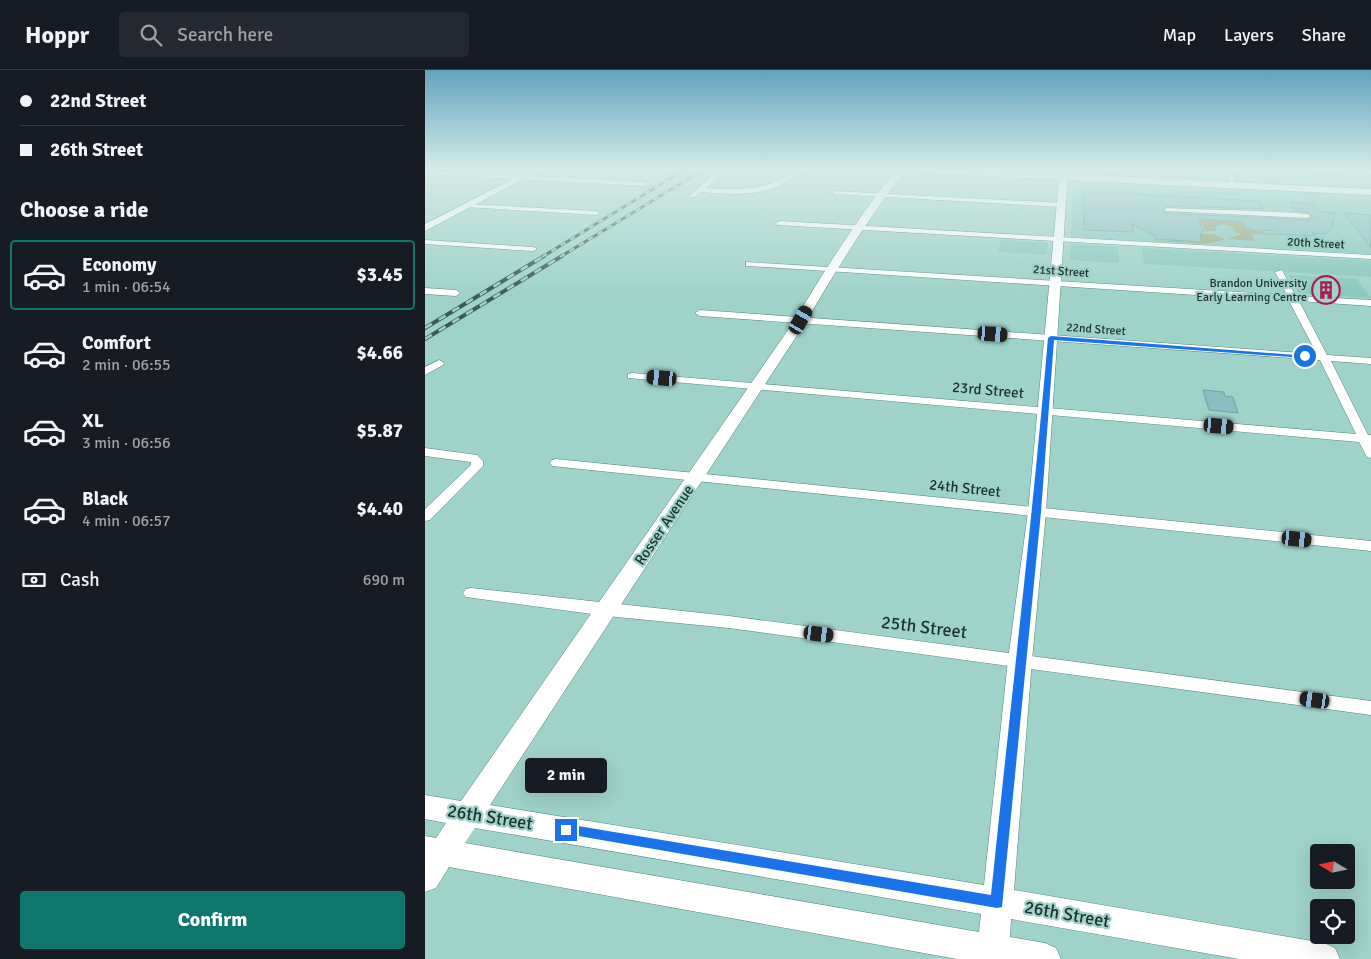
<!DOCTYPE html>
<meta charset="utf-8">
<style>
:root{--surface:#171b24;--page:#242831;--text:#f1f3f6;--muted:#9ea1a6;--line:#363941;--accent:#0f766e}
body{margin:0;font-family:Signika,sans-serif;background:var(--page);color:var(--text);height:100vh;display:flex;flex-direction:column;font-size:19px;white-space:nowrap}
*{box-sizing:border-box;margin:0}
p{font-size:16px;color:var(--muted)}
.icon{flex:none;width:28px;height:28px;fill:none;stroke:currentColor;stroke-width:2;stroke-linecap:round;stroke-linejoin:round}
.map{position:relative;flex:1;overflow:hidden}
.side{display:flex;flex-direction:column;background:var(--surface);width:425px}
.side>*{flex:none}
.hud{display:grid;align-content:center;height:110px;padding:0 20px;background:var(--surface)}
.needle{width:32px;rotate:280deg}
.tools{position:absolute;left:885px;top:774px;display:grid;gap:10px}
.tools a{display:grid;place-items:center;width:45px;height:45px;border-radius:5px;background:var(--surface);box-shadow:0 5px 20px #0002;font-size:25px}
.end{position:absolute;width:22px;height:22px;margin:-11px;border:6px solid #1a73e8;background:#fff;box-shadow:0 0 0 2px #fff}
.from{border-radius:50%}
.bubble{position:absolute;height:35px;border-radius:5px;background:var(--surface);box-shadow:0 5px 20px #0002;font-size:16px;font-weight:700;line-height:35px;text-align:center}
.car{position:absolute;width:15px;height:30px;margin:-15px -8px;border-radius:6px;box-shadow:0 0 4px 1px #0007;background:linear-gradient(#222 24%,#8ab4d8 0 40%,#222 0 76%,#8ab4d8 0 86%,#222 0)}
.hud b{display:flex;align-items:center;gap:18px;height:48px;font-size:19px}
.hud b+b{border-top:1px solid var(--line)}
.hud i{width:12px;height:12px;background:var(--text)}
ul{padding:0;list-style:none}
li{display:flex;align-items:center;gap:15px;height:70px;margin:0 10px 8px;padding:0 10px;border:2px solid transparent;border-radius:5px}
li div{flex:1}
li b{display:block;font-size:19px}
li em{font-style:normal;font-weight:700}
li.selected{border-color:var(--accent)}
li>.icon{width:45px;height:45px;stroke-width:1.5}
h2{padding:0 20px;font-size:22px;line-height:60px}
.pay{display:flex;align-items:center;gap:12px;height:55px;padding:0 20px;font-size:19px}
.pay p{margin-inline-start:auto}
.primary-button{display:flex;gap:10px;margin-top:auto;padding:10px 20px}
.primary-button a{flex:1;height:58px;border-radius:5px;background:var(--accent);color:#fff;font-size:20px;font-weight:700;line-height:58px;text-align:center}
header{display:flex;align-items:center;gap:30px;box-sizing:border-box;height:70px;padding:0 25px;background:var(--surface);border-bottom:1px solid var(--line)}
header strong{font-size:24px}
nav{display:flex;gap:28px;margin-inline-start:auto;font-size:18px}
.search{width:350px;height:45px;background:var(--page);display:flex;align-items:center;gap:12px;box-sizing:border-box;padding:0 18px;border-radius:5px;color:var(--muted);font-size:19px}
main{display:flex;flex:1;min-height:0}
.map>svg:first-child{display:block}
</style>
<header>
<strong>Hoppr</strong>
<div class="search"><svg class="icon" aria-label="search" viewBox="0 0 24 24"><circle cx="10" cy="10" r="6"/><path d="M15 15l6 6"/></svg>Search here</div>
<nav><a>Map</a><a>Layers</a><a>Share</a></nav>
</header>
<main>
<section class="side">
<div class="hud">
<b><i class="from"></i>22nd Street</b>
<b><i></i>26th Street</b>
</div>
<h2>Choose a ride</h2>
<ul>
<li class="selected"><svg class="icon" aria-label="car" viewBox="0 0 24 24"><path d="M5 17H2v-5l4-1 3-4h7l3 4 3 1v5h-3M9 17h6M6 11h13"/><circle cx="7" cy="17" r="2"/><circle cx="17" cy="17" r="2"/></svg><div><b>Economy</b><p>1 min · 06:54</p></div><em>$3.45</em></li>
<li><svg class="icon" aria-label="car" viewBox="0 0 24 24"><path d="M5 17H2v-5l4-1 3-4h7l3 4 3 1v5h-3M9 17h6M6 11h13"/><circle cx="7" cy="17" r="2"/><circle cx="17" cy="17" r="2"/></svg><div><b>Comfort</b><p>2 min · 06:55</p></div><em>$4.66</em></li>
<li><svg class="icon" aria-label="car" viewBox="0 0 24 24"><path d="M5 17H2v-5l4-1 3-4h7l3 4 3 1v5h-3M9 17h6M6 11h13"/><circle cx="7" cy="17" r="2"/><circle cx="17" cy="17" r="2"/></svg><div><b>XL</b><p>3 min · 06:56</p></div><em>$5.87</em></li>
<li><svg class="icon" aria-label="car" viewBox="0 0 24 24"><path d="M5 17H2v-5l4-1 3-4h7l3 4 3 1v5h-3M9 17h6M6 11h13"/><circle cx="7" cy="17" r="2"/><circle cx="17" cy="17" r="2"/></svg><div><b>Black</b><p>4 min · 06:57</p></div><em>$4.40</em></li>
</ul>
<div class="pay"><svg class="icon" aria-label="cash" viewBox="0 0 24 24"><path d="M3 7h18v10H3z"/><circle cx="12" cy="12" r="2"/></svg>Cash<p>690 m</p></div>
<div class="primary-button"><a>Confirm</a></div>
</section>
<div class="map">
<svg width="946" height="889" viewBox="0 0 946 889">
<rect width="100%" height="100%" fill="#9fd2c9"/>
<path fill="#8bc8be" d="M 649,110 L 946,124 L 946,184 L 646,167 Z
M 576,170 L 623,173 L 622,185 L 573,182 Z
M 646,174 L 693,177 L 694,193 L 645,190 Z
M 717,178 L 946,191 L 946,207 L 719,194 Z
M 863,205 L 932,209 L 946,228 L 874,224 Z"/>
<path fill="#97a47c" d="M 761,148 L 812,151 L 821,155 L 820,157 L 825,160 L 854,165 L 826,164 L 830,171 L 803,169 L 816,164 L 807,162 L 809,159 C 804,154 795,153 790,157 L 791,161 L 780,161 L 779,159 L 782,159 L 779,158 L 777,152 L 762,151 Z
M 775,164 L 788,164 L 800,169 L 782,174 L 721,170 L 776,172 Z"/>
<path fill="#89bdc1" stroke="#70a3a7" d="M 662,116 L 706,118 L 707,124 L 834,131 L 838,139 L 741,136 L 737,140 L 739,143 L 882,150 L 888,147 L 883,142 L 870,141 L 865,132 L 889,134 L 895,142 L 911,143 L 906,160 L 900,164 L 888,163 L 890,166 L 850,164 L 848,160 L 831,161 L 821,158 L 817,152 L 812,151 L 774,149 L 778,161 L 775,164 L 776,172 L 730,169 L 730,166 L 707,154 L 708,162 L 659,160 L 658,117 Z
M 918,143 L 946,145 L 946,178 L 930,157 Z
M 778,320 L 799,322 L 800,326 L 808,327 L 813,343 L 784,340 Z"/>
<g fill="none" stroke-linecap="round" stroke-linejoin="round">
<defs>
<path id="street" d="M 0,100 L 219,112 L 222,114 L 219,116 L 0,104 Z
M 295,100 L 302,100 L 281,118 C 312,120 340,121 367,103 L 372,104 C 347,128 308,125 276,122 L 269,127 L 265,127 L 265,125 Z
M 799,100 L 805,100 L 811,116 L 807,116 Z
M 890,100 L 946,101 L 946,105 L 893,102 Z
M 409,121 L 637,133 L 640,135 L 637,137 L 407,124 Z
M 42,134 L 171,141 L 175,143 L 171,145 L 40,137 Z
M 741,138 C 788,140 835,140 882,144 L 886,146 L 882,148 L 739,141 Z
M 355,151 L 946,185 L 946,189 L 352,155 L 351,153 Z
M 0,170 L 108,177 L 112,179 L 108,181 L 0,174 Z
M 321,192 L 862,225 L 850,202 L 857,200 L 871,226 L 946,230 L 946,236 L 874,231 L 902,285 L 946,288 L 946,294 L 906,291 L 943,365 L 946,365 L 946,388 L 942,387 L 934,372 L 203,308 L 203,304 L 207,303 L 931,364 L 895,290 L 275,246 L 270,243 L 275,240 L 892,284 L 864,231 L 324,196 L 321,196 Z
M 0,218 L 31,220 L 35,223 L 31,226 L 0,224 Z
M 14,290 L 19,293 L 18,295 L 0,305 L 0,297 Z
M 0,378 L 52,385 L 58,391 L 58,396 L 5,450 L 0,451 L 0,439 L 46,395 L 46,392 L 0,386 Z
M 131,389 L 946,471 L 946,481 L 127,396 L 125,393 L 127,390 Z
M 46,518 L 304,546 L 946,631 L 946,645 L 304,558 L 182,546 L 41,527 L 38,523 L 41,519 Z"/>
<path id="secondary" d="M 105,100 L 116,100 L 0,161 L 0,154 Z
M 471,100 L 480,100 C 444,148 412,198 382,250 L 65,735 L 559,815 L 583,590 L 603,442 L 635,100 L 643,100 L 621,442 L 607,590 L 589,820 L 899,873 L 910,878 L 915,889 L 814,889 L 586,849 L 585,867 L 620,873 L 631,878 L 636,889 L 532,889 L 24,797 L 11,818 L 0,822 L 0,766 L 11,768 L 21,753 L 0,749 L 0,725 L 36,731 L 370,250 C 401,198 433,147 471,100 ZM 50,758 L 556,844 L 554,862 L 40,773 Z"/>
<path id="primary" d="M 368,100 L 380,100 L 369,107 L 364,104 Z
M 494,100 L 566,100 L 946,119 L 946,125 L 498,103 Z"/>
</defs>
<use href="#street" stroke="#54847c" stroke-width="1"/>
<use href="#secondary" stroke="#54847c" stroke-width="1"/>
<use href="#primary" stroke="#54847c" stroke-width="1"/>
<use href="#street" fill="#fff" fill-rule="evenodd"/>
<use href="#secondary" fill="#fff" fill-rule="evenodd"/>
<use href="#primary" fill="#fff" fill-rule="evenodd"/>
<defs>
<path id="rail-far1" d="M 117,187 L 259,100
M 135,187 L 278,100"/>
<path id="rail" d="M 0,258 L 119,186
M 0,269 L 137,186"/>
</defs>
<use href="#rail-far1" stroke="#3d5954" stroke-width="3"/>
<use href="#rail" stroke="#3d5954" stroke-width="4"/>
<use href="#rail-far1" stroke="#9fd2c9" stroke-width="2" stroke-dasharray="5.5" stroke-linecap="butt"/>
<use href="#rail" stroke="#9fd2c9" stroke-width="2.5" stroke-dasharray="8" stroke-linecap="butt"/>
</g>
<linearGradient id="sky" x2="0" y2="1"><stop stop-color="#62a3be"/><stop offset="0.44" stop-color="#d4ebe7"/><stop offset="1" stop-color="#d4ebe7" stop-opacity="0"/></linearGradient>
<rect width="946" height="225" fill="url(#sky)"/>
<path fill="#1a73e8" d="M 626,266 L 883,286 L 880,288 L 629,270 L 616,442 L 577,837 L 572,838 L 136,763 L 135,760 L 141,754 L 566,825 C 585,639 607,454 623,268 Z"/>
<defs>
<symbol id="building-ring" viewBox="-11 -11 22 22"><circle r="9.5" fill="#9fd2c9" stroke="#aa1b57" stroke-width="1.5"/><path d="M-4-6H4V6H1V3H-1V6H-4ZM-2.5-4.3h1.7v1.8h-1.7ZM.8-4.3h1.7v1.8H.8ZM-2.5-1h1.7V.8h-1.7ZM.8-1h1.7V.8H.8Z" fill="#aa1b57"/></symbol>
</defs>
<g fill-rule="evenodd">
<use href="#building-ring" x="885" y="204" width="32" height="32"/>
</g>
<g text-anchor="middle" stroke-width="4.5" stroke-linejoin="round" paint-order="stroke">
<g font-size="12" fill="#1d322e" stroke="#9fd2c9">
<text transform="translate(891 173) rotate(3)" y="4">20th Street</text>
<text transform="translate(636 201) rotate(4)" y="4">21st Street</text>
<text transform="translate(671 259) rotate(4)" y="4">22nd Street</text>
</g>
<g font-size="12" fill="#1d322e" stroke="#9fd2c9" text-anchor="end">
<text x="882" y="217">Brandon University<tspan x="882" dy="14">Early Learning Centre</tspan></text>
</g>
<g font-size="15" fill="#1d322e" stroke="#9fd2c9">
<text transform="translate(563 320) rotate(5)" y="5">23rd Street</text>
<text transform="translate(540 418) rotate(6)" y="5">24th Street</text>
<text transform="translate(239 455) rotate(-56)" y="5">Rosser Avenue</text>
</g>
<g font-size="18" fill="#1d322e" stroke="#9fd2c9">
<text transform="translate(499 557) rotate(7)" y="6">25th Street</text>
<text transform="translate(65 747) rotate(9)" y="6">26th Street</text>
<text transform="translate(642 844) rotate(10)" y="6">26th Street</text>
</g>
</g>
</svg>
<div class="tools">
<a><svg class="needle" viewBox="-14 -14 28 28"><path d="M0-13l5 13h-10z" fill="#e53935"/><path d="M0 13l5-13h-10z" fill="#9ea1a6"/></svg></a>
<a><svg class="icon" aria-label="locate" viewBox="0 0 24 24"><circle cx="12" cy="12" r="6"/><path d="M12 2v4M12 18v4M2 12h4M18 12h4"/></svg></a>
</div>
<i class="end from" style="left:880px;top:286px"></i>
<i class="end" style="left:141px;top:760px"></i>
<div class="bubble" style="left:100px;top:688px;width:82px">2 min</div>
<i class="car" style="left:376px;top:250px;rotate:30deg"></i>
<i class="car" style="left:568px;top:264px;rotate:94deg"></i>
<i class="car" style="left:237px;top:308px;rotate:275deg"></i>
<i class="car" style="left:794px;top:356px;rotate:95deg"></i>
<i class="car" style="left:872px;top:469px;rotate:96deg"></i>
<i class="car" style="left:394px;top:564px;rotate:97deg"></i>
<i class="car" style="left:890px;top:630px;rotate:278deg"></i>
</div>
</main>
